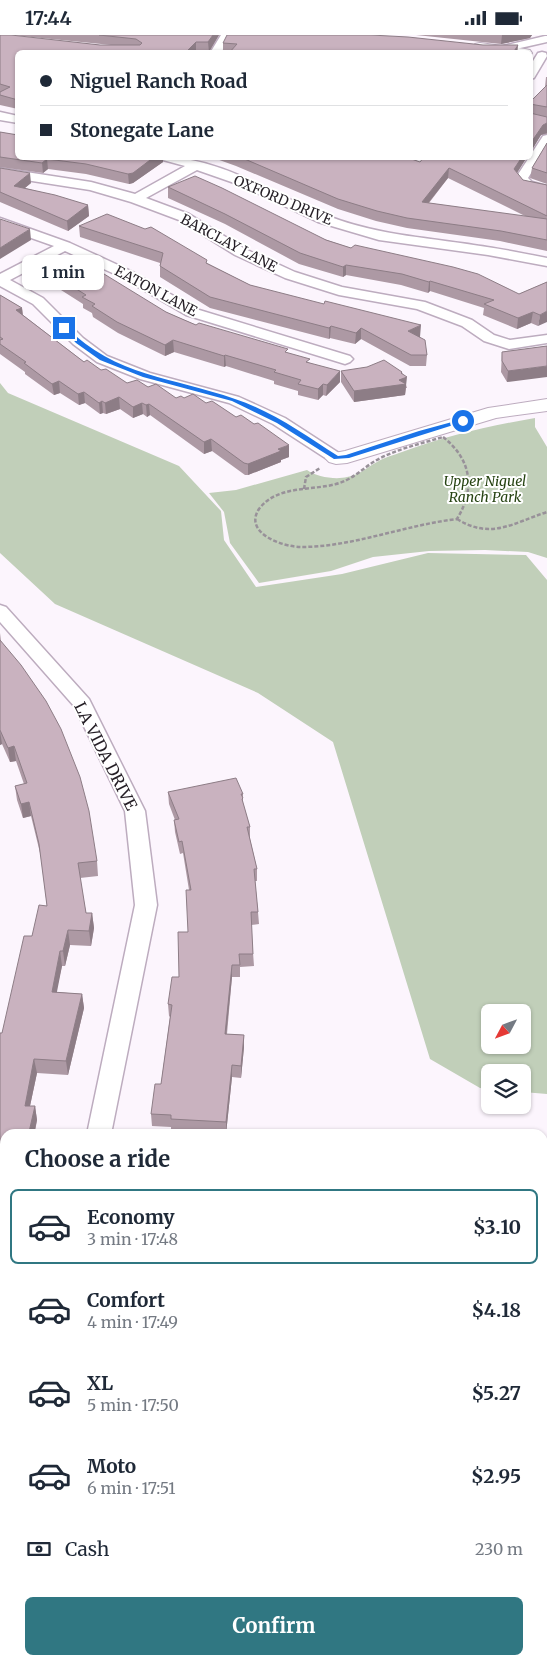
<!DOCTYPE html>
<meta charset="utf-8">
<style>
:root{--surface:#fff;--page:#f6f6f7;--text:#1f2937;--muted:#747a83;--line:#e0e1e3;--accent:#307782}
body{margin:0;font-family:Merriweather,serif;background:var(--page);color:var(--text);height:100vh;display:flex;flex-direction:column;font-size:19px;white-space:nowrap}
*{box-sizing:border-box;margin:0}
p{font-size:16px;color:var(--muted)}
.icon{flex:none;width:28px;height:28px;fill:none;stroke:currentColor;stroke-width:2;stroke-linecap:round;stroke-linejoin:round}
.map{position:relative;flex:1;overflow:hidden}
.sheet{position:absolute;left:0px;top:1094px;width:548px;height:536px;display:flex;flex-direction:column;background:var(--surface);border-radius:15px 15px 0 0;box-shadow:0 1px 4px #0004}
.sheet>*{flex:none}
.top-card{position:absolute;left:15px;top:15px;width:518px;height:110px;border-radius:8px;box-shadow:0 1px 4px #0004;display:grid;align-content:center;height:110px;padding:0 25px;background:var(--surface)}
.needle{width:32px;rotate:229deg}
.tools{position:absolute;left:481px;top:969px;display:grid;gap:10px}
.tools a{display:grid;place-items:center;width:50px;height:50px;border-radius:8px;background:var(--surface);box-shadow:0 1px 4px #0004;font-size:25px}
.end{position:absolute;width:22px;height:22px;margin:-11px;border:6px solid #1a73e8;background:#fff;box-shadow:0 0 0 2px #fff}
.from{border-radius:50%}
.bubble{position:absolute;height:35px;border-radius:8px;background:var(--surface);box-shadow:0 1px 4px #0004;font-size:16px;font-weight:700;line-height:35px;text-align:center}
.top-card b{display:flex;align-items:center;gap:18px;height:48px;font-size:19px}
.top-card b+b{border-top:1px solid var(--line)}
.top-card i{width:12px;height:12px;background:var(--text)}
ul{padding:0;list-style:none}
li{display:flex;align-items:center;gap:15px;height:75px;margin:0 10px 8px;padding:0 15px;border:2px solid transparent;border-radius:8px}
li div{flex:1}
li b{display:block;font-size:19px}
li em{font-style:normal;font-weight:700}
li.on{border-color:var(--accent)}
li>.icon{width:45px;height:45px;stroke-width:1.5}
h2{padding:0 25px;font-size:22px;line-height:60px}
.pay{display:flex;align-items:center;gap:12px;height:55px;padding:0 25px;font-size:19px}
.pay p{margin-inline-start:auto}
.cta{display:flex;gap:10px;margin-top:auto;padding:10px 25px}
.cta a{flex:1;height:58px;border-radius:8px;background:var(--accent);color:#fff;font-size:20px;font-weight:700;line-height:58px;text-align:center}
.status{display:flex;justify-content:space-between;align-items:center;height:35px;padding:0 25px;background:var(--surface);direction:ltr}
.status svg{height:14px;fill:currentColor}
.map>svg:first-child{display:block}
</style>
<div class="status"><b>17:44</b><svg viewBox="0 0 49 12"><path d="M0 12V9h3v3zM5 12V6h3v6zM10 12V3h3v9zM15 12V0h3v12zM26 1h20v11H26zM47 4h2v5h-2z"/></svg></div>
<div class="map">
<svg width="547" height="1629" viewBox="0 0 547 1629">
<rect width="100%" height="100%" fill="#fcf5fd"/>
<path fill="#c1cfb9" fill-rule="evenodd" d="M 0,348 L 8,358 L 179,431 L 221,476 L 224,505 L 256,552 L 342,539 L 428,518 L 526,520 L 547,545 L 547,1059 L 523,1057 L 522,1038 L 490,1038 L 490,1054 L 480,1053 L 430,1024 L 333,707 L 258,658 L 55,569 L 0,518 ZM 490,978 L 522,978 L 522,1010 L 490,1010 Z
M 535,383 L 535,392 L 547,412 L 547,523 L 528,517 L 485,515 L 429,516 L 373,522 L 331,536 L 259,548 L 230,508 L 224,477 L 209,458 L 236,455 L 307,435 C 316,442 336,445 347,442 C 360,440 367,432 377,427 C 385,422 394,420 402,417 C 446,401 489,391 535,383 Z"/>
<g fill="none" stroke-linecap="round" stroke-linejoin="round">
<defs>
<path id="street" d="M 221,0 L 231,0 L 221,18 L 210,18 Z
M 545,1 L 547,1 L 547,7 L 503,17 L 497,14 L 499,12 Z
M 542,17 L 546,18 L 547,21 L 534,43 L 530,44 L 530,31 L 538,18 Z
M 0,77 L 18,81 L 18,88 L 0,85 Z
M 547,100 L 547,113 L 528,143 L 532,147 L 547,151 L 547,159 L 522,153 L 515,144 L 543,101 Z
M 161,122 C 222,122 273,160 328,181 C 379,201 434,203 487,212 C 507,215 527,219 547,223 L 547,231 L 488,220 L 379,205 L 318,187 L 240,150 L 197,135 L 146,163 L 189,179 L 245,214 L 295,237 L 342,252 L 425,267 L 472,285 L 494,300 L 510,305 L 547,300 L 547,308 L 509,314 L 484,306 L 462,291 L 417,274 L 339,260 L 285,243 L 235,220 L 179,185 L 131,167 L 90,155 L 0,141 L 0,133 L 91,147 L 135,159 L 185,131 L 163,125 Z
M 0,183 L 70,208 L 131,236 L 196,274 L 350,321 L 353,324 L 350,327 L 345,329 L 186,280 L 121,242 L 65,216 L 10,245 L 43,263 L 83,303 L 107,321 L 150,338 L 239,362 L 285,383 L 342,420 L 344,423 L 342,426 L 330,426 L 273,389 L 229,368 L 140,344 L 97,327 L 73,309 L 33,269 L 0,251 L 0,239 L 54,211 L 0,192 Z
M 0,570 L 6,572 L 89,664 L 145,776 L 157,870 L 111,1099 L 87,1099 L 135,870 L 125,776 L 74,671 L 0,587 Z
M 542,1245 L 547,1246 L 547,1270 L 542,1269 Z
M 5,1349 L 5,1375 L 0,1376 L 0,1350 Z"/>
<path id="secondary" d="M 480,8 L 525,14 L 530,15 L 532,18 L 530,21 L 530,18 L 489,18 L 475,15 L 473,12 L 475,9 Z
M 547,364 L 547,376 L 496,383 L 347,428 L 336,429 L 329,427 L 325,423 L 329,419 L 345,416 L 488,373 Z"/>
</defs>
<use href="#street" stroke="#bdacbf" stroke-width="3"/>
<use href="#secondary" stroke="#bdacbf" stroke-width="2"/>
<path stroke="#989199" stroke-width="2.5" stroke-dasharray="4 2" stroke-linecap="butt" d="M 443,402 C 471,424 476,453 457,484 C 405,490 353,512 301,512 C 283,512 243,498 259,474 C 277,450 311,456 336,449 C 352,445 362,434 375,426 C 396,414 420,409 443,402 Z
M 304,454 L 306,442 L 320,433
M 457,484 C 491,505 513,488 547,477"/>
<use href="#street" fill="#fff" fill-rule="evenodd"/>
<use href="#secondary" fill="#fff" fill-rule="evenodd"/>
</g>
<path fill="#ad99a4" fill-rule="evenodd" d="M 0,0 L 100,10 L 111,10 L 12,0 L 219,0 L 209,17 L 196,16 L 195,18 L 18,18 L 18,74 L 0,70 Z
M 416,0 L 532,0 L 530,3 L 501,9 Z
M 223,8 L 483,10 L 518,10 L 517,18 L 223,18 Z
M 546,42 L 547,42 L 547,82 L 538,80 L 547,82 L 547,99 L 541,100 L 530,118 L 530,67 L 545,52 Z
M 0,97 L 163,127 L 133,148 L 129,149 L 86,139 L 48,134 L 43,138 L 0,132 Z
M 547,108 L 547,149 L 530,143 L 532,133 Z
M 211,122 L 406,122 L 420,127 L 428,122 L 527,122 L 517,138 L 523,145 L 547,150 L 547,216 L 500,206 L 407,193 L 376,186 L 338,174 L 236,131 ZM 448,143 L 527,182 L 429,168 Z
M 0,133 L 31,148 L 25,153 L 88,170 L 89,181 L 68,196 L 0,167 Z
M 168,152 L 351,213 L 519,259 L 547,247 L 538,291 L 531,288 L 517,294 L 483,280 L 484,273 L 430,256 L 428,258 L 401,250 L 346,240 L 343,242 L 299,229 L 225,189 L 168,163 Z
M 79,191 L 207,228 L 250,250 L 420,302 L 427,320 L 426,331 L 410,331 L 361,304 L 355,309 L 330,303 L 329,304 L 210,273 L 160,242 L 160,228 L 80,202 Z
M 38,230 L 166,277 L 196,290 L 288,318 L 310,328 L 340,347 L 326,361 L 323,360 L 318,365 L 298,360 L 298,356 L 274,349 L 274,346 L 226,331 L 224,332 L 174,317 L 165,321 L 118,298 L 93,282 L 92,278 L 83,273 L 83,269 L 39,241 Z
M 0,260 L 22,273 L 23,280 L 84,327 L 127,348 L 148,352 L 176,363 L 184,363 L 206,368 L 289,422 L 281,425 L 281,427 L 248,440 L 245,440 L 212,416 L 204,419 L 150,380 L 147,382 L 143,379 L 133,383 L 120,374 L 106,379 L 103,378 L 100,379 L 85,368 L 79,370 L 60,358 L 54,360 L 25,339 L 25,337 L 0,319 Z
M 547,311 L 507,347 L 501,337 L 502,317 Z
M 341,336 L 402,337 L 407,353 L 406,353 L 405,360 L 354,367 L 341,347 Z
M 0,598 L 1,606 L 97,826 L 98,841 L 80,843 L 86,878 L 92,878 L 94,893 L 91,911 L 70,910 L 65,931 L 62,931 L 56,957 L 82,959 L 84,973 L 68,1040 L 37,1038 L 30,1071 L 35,1071 L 37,1085 L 35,1097 L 5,1099 L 5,1188 L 0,1188 L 0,998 L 2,998 L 32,901 L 47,871 L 41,822 L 31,781 L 23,783 L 17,765 L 15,751 L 24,749 L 16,726 L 10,727 L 2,709 L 0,710 Z
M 168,757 L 243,759 L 243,769 L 250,792 L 250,804 L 257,834 L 257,846 L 255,846 L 258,877 L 259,889 L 251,890 L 254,931 L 240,932 L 240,942 L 232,942 L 227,999 L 244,1000 L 244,1012 L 241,1043 L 232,1042 L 226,1099 L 171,1096 L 171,1092 L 152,1091 L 151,1079 L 161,1049 L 170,982 L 169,981 L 168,969 L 179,942 L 188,897 L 189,855 L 183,818 L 180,819 L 175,797 L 174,785 L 175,785 L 169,769 Z
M 0,1220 L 5,1220 L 5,1264 L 0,1263 Z
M 542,1283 L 547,1284 L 547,1382 L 542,1381 Z"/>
<path fill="#8d7d86" d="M 213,0 L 219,0 L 209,17 L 208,7 Z
M 502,0 L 532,0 L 530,3 L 501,9 Z
M 196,7 L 196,16 L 195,18 L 185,18 Z
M 518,10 L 517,18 L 513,18 Z
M 547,88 L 547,98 L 541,100 L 530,118 L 530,109 L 543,90 Z
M 154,122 L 163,122 L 163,127 L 133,148 L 129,149 L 128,139 Z
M 522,122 L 527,122 L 513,144 L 514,134 Z
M 47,124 L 48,134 L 43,138 L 42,128 Z
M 449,133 L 448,143 L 421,177 L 422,167 Z
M 30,138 L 31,148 L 15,161 L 14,151 Z
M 88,170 L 89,181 L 68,196 L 67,186 Z
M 30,194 L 31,205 L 0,224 L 0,213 Z
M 346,230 L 346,240 L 343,242 L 343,232 Z
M 430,246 L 430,256 L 428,258 L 429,247 Z
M 22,273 L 23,284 L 16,275 Z
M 547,276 L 547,287 L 538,291 L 540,280 Z
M 533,277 L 531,288 L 517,294 L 518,283 Z
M 421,290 L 420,302 L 408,307 L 408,296 Z
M 331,291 L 330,303 L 329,304 L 329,293 Z
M 361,293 L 361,304 L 355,309 L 356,298 Z
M 173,305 L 174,317 L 165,321 L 165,310 Z
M 225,320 L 226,331 L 224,332 L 224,321 Z
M 547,331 L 547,342 L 507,347 L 508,336 Z
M 340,336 L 340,347 L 326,361 L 327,350 Z
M 402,337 L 402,344 L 407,342 L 405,360 L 354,367 L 354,356 Z
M 59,346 L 60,358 L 54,360 L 52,349 Z
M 323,349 L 323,360 L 318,365 L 318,354 Z
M 84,357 L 85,368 L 79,370 L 78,359 Z
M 119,362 L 120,374 L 106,379 L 105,368 Z
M 102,366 L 103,378 L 100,379 L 99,368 Z
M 142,368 L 143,379 L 133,383 L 133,372 Z
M 149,369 L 150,380 L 147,382 L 146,370 Z
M 211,404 L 212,416 L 204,419 L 204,407 Z
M 289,410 L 289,422 L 281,425 L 281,427 L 248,440 L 248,429 L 278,414 Z
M 0,696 L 2,709 L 0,710 Z
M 14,711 L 16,726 L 10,727 L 8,713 Z
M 29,767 L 31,781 L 23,783 L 21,769 Z
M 92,878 L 94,893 L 91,911 L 89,896 Z
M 68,895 L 70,910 L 65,931 L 63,916 Z
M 60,916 L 62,931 L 54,972 L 52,957 Z
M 232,930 L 232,942 L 225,1011 L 225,999 Z
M 82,959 L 84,973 L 68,1040 L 66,1026 Z
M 244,1000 L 244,1012 L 241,1043 L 241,1031 Z
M 34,1024 L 37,1038 L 27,1085 L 25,1071 Z
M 232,1030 L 232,1042 L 226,1099 L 226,1087 Z
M 35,1071 L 37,1085 L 34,1099 L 29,1097 Z"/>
<path fill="#c9b2bf" stroke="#8d7d86" d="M 0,0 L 11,0 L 100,10 L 140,10 L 142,8 L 136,4 L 99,0 L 213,0 L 208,7 L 196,7 L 185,18 L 18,18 L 18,65 L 0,60 L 0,57 L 10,52 L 0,49 Z
M 227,0 L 371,0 L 408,2 L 483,10 L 518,10 L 513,18 L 443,18 L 437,17 L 436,18 L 229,18 L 237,9 L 223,8 Z
M 547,50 L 547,72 L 530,69 L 530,67 Z
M 530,78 L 547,82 L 547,88 L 543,90 L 530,109 Z
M 0,97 L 18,100 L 18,122 L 154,122 L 133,138 L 128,139 L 86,129 L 47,124 L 42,128 L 0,122 Z
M 547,108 L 547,138 L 532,133 Z
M 240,122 L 406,122 L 420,127 L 424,122 L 426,122 L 426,124 L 428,122 L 522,122 L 514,134 L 523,145 L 547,150 L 547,181 L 449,133 L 422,167 L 547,184 L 547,205 L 501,196 L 407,183 L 377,176 L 338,164 Z
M 0,133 L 30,138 L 14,151 L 55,160 L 88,170 L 67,186 L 0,157 Z
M 195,141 L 222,153 L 326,205 L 351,213 L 355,210 L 453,232 L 478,239 L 519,259 L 547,247 L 547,276 L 540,280 L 533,277 L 518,283 L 484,269 L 494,265 L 430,246 L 429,247 L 402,239 L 346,230 L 343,232 L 300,218 L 225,179 L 168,152 Z
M 107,179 L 145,194 L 151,192 L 207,225 L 206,228 L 250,250 L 324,269 L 325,266 L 421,290 L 408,296 L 425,305 L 427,320 L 411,320 L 361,293 L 356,298 L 331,291 L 329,293 L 210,262 L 160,231 L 163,218 L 79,191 Z
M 0,184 L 30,194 L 0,213 Z
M 72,221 L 78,223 L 166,277 L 182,284 L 196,290 L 199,288 L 288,314 L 285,317 L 310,324 L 306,327 L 340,336 L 327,350 L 323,349 L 318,354 L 298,349 L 301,345 L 274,337 L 276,335 L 225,320 L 224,321 L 173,305 L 165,310 L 117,287 L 92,271 L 95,269 L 82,262 L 86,260 L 38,230 L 61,222 L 64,224 Z
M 0,260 L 22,273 L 16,275 L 84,327 L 87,325 L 101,335 L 106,334 L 127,348 L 137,345 L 148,352 L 156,349 L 176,363 L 181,361 L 184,363 L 193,359 L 206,368 L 212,366 L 236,382 L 241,380 L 254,389 L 258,388 L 289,410 L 278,414 L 281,416 L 248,429 L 244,428 L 211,404 L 204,407 L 149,369 L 146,370 L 142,368 L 133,372 L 119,362 L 105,368 L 102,366 L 99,368 L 84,357 L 78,359 L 59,346 L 52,349 L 24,328 L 26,327 L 0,309 L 0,305 L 3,304 L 0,302 Z
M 547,311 L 547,331 L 508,336 L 502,326 L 502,317 Z
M 384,325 L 402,337 L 401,338 L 407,342 L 399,345 L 406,349 L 354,356 L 341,336 L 367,332 Z
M 0,605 L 21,630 L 46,666 L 61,694 L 80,742 L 89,776 L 97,826 L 78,828 L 86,878 L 92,878 L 89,896 L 68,895 L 63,916 L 60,916 L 52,957 L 82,959 L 66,1026 L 34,1024 L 25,1071 L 35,1071 L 29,1097 L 54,1099 L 5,1099 L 5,1174 L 0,1174 L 0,998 L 2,998 L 24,901 L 32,901 L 39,870 L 47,871 L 39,809 L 29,767 L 21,769 L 15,751 L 27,748 L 14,711 L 8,713 L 0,695 Z
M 236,743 L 243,759 L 241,759 L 243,763 L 242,764 L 250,792 L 247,792 L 257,834 L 254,834 L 258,877 L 251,877 L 253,919 L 239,919 L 240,930 L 232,930 L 225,999 L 244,1000 L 241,1031 L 232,1030 L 226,1087 L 171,1084 L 171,1080 L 151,1079 L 155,1049 L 161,1049 L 172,970 L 168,969 L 172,942 L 179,942 L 178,897 L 188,897 L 186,855 L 191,855 L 182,806 L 179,807 L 174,785 L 179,784 L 168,757 Z
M 0,1220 L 5,1220 L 5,1250 L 0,1250 Z
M 542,1283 L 547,1284 L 547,1368 L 542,1367 Z"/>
<path fill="#1a73e8" d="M 63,292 L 66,292 C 116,342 173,342 235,364 C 272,376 305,400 338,421 L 346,420 L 419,396 L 463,384 L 466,386 L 349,423 L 334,424 L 277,388 L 232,366 L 143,342 L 100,325 L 76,308 L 63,294 Z"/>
<g text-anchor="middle" stroke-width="4" stroke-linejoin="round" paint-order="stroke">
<g font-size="14" fill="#241e25" stroke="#fff">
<text transform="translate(283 165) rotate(23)" y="5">OXFORD DRIVE</text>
<text transform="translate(229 208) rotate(28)" y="5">BARCLAY LANE</text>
<text transform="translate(156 256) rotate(28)" y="5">EATON LANE</text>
</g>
<g font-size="14" font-style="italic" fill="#264312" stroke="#fff">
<text x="485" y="451">Upper Niguel<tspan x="485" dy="16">Ranch Park</tspan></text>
</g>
<g font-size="16" fill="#241e25" stroke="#fff">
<text transform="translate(106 721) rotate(63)" y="6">LA VIDA DRIVE</text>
</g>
</g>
</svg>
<div class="tools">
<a><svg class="needle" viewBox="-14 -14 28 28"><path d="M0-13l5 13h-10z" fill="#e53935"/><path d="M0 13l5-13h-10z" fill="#747a83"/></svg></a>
<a><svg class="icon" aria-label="layers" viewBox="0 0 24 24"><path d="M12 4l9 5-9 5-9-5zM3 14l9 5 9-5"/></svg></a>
</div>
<i class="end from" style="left:463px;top:386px"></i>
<i class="end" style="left:64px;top:293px"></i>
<div class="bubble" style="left:22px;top:220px;width:82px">1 min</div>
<div class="top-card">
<b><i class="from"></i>Niguel Ranch Road</b>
<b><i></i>Stonegate Lane</b>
</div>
<section class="sheet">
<h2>Choose a ride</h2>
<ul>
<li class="on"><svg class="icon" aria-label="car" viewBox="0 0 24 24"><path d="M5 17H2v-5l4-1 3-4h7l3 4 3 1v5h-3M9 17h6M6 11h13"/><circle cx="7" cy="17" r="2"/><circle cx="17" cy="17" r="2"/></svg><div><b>Economy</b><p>3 min · 17:48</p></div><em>$3.10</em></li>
<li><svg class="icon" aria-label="car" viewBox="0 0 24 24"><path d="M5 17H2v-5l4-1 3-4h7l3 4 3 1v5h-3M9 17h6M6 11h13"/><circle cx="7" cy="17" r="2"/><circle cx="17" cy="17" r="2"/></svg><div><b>Comfort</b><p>4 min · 17:49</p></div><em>$4.18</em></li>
<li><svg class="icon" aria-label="car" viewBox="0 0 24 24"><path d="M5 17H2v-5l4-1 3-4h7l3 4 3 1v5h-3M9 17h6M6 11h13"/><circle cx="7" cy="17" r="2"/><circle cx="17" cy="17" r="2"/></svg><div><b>XL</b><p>5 min · 17:50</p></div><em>$5.27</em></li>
<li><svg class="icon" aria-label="car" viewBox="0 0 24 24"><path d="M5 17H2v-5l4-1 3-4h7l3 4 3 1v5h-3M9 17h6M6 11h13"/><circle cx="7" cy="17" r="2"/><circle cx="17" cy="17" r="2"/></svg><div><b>Moto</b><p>6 min · 17:51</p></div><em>$2.95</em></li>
</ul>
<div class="pay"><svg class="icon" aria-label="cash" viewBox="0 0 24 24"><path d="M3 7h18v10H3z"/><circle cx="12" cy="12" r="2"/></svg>Cash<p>230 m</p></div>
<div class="cta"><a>Confirm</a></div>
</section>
</div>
